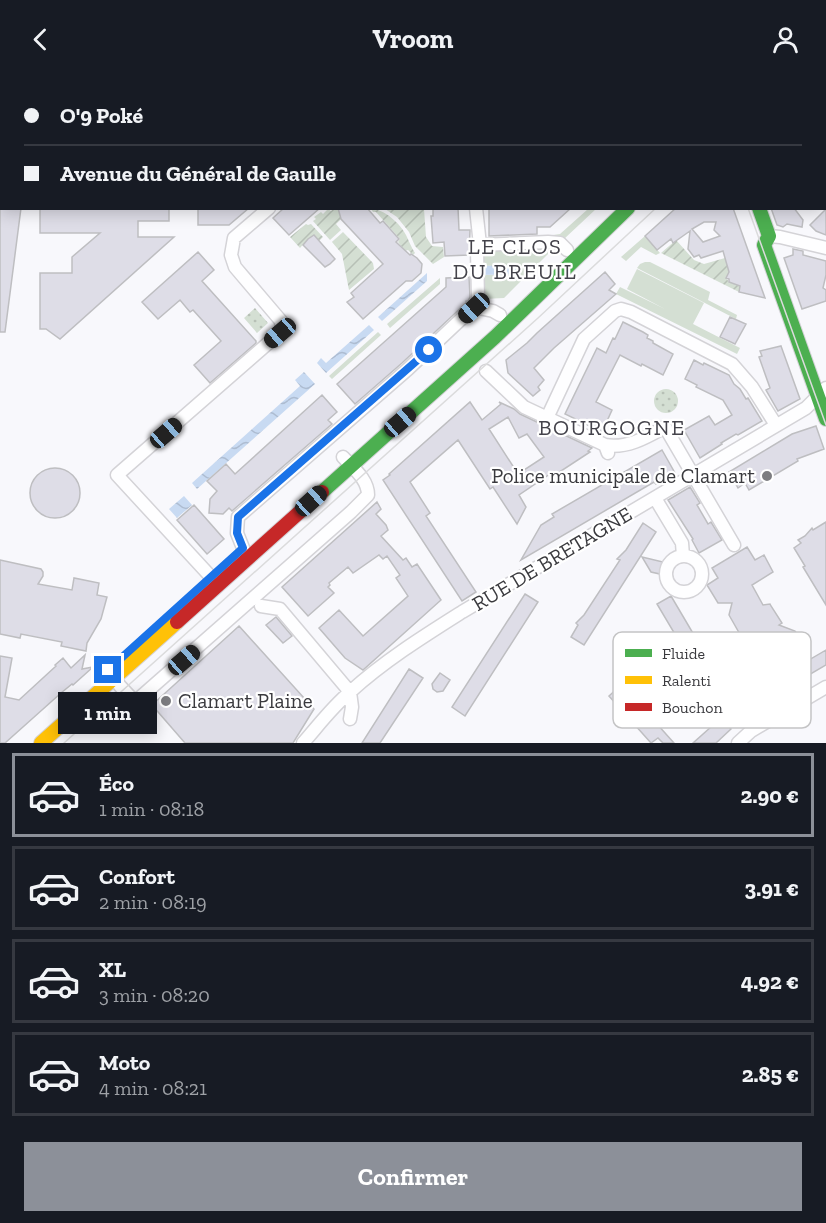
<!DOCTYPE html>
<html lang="fr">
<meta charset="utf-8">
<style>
:root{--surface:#171b24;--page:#242831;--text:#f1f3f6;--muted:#9ea1a6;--line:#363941;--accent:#8c9099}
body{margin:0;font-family:"Zilla Slab",serif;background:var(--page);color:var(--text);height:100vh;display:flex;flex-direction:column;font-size:22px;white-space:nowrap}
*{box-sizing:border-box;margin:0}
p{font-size:20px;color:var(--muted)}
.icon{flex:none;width:33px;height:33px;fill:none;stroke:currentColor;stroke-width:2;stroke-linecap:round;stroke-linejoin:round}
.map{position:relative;height:665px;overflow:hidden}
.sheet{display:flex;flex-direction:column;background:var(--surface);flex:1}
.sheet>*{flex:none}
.hud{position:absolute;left:0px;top:0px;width:826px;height:132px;box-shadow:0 3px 15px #0003;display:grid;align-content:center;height:132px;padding:0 24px;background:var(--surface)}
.end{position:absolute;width:27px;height:27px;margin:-14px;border:8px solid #1a73e8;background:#fff;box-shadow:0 0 0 3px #fff}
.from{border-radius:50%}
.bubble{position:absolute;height:42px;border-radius:0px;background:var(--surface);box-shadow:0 3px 15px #0003;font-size:20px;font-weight:700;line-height:42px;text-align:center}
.car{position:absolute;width:18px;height:36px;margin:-18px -9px;border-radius:8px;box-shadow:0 0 4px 2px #0007;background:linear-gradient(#222 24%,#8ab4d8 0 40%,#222 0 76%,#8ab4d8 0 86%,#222 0)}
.hud b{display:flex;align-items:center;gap:21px;height:57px;font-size:22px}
.hud b+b{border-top:2px solid var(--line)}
.hud i{width:15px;height:15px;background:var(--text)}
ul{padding:10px 0 0;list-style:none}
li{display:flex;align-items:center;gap:18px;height:84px;margin:0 12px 9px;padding:0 12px;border:3px solid var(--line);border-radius:0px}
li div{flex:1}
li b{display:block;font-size:22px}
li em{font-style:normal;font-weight:700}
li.current{border-color:var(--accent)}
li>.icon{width:54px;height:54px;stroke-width:1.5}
.action{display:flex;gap:12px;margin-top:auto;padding:12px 24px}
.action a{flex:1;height:69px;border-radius:0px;background:var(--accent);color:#fff;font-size:24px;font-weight:700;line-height:69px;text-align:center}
header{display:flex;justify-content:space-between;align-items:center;height:78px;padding:0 24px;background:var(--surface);font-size:27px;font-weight:700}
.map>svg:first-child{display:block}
</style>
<header><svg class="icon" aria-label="back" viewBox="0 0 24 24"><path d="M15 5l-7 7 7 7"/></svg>Vroom<svg class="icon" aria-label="person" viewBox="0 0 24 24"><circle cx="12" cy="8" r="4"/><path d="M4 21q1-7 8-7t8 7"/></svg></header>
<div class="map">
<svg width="826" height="665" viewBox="0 0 826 665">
<defs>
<pattern id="park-dots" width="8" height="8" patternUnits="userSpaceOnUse" patternTransform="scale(1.5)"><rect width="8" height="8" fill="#d4dfd3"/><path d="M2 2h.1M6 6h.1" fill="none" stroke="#b7c0b6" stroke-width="1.8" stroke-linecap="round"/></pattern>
<pattern id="garden-furrows" width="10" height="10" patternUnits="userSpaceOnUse" patternTransform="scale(1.5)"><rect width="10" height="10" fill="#d4dfd3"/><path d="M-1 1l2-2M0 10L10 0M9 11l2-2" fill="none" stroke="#b7c0b6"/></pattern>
<pattern id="water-waves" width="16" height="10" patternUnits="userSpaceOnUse" patternTransform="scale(1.5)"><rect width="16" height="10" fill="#c8daf2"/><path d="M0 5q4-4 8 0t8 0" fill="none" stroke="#adbcd1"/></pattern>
</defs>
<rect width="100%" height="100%" fill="#f8f8fc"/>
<path fill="#d4dfd3" d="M 588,131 L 596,131 L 564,161 L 554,162 L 553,157 L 560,156 Z
M 645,158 L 660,175 L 656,177 L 641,169 L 626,183 L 621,179 Z
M 555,169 L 504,220 L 484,221 L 481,197 L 516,196 L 516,187 L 481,188 L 482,172 Z
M 645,184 L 650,184 L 710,214 L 708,222 L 737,237 L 736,241 L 637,190 L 640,186 Z
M 637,191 L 704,225 L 693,246 L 740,270 L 737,276 L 616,216 L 620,209 L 665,231 L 627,211 Z
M 440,200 L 440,206 L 390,250 L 387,246 Z
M 378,254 L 381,257 L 332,301 L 329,298 Z"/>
<path fill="url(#park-dots)" d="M 255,230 L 268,245 L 257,255 L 244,240 Z
M654 323a12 12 0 1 1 24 0a12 12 0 1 1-24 0Z"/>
<path fill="url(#garden-furrows)" d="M 328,131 L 331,133 L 333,131 L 351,131 L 336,146 L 341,152 L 330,162 L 313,143 L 316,141 L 314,139 L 321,134 L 323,136 Z
M 371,131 C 383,130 400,145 406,157 C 409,163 411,169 415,175 L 413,177 L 408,172 L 405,173 L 398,164 L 400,161 L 376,134 L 373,134 Z
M 385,131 L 424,131 L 426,159 L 432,168 L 443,169 L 444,179 L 433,186 L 415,168 L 409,154 L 397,139 Z
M 306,146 L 308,147 L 311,146 L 323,159 L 319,163 L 314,158 L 308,161 L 300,170 L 290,159 Z
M 343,154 L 373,185 L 374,191 L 349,212 L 342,176 L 332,164 Z
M 676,162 L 694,182 L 704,186 L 725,180 L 729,194 L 726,200 L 729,204 L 740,208 L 739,214 L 661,175 Z"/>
<path fill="url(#water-waves)" d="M 516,187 L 516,196 L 481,197 L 481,188 Z
M 427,195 L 427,203 L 382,243 L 378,239 Z
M 369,247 L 374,252 L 326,295 L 317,285 L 321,280 L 326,285 Z
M 304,294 L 315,306 L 197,411 L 192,405 L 300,308 L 295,302 Z
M 184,418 L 192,427 L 177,440 L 169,431 Z"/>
<path fill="#dedde7" stroke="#bebec1" stroke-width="1.5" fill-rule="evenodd" d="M 0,130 L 21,130 L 5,254 L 0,254 Z
M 40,130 L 169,130 L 169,143 L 138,143 L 138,159 L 174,159 L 60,261 L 46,251 L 40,251 L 40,195 L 72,195 L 72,179 L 100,155 L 40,155 Z
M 198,130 L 249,130 L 229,147 L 198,147 Z
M 284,130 L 320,130 L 289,157 L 273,140 Z
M 338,130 L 367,130 L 380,145 L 383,143 L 399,161 L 396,164 L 410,177 L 411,176 L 417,180 L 422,186 L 421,195 L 412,203 L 406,203 L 363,241 L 347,224 L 354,219 L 351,215 L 383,186 L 341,141 Z
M 433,130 L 458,130 L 459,152 L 470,152 L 469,177 L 445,178 L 444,164 L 433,165 L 431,138 L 433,138 Z
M 489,130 L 571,130 L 550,149 L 537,149 L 537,156 L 489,158 Z
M 676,130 L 733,130 L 765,220 L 739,214 L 740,208 L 729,204 L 729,201 L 726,200 L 729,194 L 723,173 L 701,180 L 699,177 L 694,179 L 688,171 L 690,153 L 673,165 L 671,161 L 657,172 L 645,158 ZM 704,144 L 716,144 L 714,152 L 720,158 L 703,164 L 692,151 Z
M 771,130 L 794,130 L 803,142 L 802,149 L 787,146 L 783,149 L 777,147 Z
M 826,131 L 826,157 L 816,153 L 810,147 Z
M 314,157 L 335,181 L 330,186 L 325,189 L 303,167 L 308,161 Z
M 793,171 L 803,173 L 803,177 L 826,183 L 826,197 L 823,210 L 826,212 L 826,223 L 802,231 L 784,180 L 793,177 Z
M 198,174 L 214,192 L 202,203 L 256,263 L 256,265 L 210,305 L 194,287 L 221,263 L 193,232 L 190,234 L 180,222 L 158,241 L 142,224 Z
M 605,194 L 615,206 L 609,212 L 616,216 L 554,270 L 534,290 L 544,302 L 538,309 L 540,312 L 533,318 L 508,295 L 506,282 L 527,265 L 537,255 Z
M 469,199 L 470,219 L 468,223 L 466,223 L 466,225 L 402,285 L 355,326 L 337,306 L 446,209 L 446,200 Z
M 730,239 L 746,246 L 735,266 L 720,259 Z
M 623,244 L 643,254 L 648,257 L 647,260 L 653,263 L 653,265 L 673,276 L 663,297 L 642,286 L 641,288 L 620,277 L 596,324 L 612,332 L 602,354 L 565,336 L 597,270 L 606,275 L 613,260 L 615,261 Z
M 781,268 L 800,321 L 778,333 L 766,312 L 770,310 L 759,279 L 762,278 L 760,273 Z
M 694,282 L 703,287 L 704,285 L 729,297 L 734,306 L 740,311 L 746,321 L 748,320 L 762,343 L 738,357 L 736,356 L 721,365 L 722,366 L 700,380 L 684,352 L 709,338 L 715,347 L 732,337 L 723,322 L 696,309 L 697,307 L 685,301 Z
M 322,317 L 337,334 L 328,342 L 332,346 L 232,433 L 229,430 L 223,436 L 209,435 L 210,421 L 217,413 L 207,403 L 226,386 L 235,396 Z
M 470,324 L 482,342 L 501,326 L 499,324 L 514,331 L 520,336 L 592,370 L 588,373 L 590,374 L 555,397 L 553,394 L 519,417 L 526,429 L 517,446 L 493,409 L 490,411 L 458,362 L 410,404 L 430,435 L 426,438 L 476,514 L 462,523 L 383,402 L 390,397 L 389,396 ZM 508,339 L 519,360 L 527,356 L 544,379 L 518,396 L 489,351 Z
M 816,348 L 824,371 L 797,381 L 798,383 L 749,412 L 745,405 L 738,410 L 729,394 L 792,356 Z
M 662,372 L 675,395 L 656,406 L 654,404 L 521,482 L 541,447 L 554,439 L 552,436 Z
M30 415a25 25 0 1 1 50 0a25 25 0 1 1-50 0Z
M 690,409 L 700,425 L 697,427 L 708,446 L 711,444 L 722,462 L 699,475 L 692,462 L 693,461 L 668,422 Z
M 377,424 L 381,431 L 376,436 L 386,447 L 388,452 L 381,458 L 403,482 L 406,480 L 412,489 L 417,486 L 441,522 L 363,592 L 345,580 L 319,550 L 339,532 L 363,558 L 408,518 L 396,500 L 400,497 L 387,478 L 383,481 L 379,477 L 353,495 L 348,489 L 329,505 L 330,507 L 328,509 L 334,515 L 308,538 L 282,509 Z
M 194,427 L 224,461 L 207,476 L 177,442 Z
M 826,444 L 826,527 L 803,489 L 805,488 L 794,470 L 801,465 L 798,462 L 805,458 L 812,450 L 813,452 Z
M 643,445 L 656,454 L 584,567 L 571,559 L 578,547 L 576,545 L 584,537 L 620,482 L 617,481 L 626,472 Z
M 747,469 L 755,482 L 764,477 L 773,494 L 752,507 L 763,527 L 770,526 L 771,528 L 782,545 L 779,547 L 795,553 L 799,559 L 787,567 L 782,559 L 755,575 L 749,576 L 750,560 L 741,558 L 729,537 L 732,525 L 718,525 L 707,507 L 718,500 L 712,490 Z
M 642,479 L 663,484 L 660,496 L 651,494 Z
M 0,482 L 41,491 L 43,494 L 43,498 L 38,506 L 72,512 L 74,500 L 99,505 L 97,517 L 107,519 L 101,541 L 87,565 L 86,573 L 61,568 L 62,564 L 21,556 L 20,560 L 0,556 Z
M 525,516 L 538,524 L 465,638 L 452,629 Z
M 671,518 L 704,574 L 706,573 L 710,585 L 725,609 L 711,617 L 657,526 Z
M 276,539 L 292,558 L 283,565 L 266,547 Z
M 239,548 L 314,631 L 293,665 L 185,665 L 152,627 Z
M 826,572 L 826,587 L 773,618 L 766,607 Z
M 85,577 L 82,591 L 93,589 L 73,607 L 72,606 L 61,615 L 5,665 L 0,665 L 0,578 L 12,580 L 5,619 L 19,622 L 56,588 L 55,587 L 63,580 L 71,590 Z
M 409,591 L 423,600 L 380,665 L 362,665 Z
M 440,595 L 450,602 L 443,613 L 437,614 L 433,611 L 432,606 Z
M 622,606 L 649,637 L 651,635 L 657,646 L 674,665 L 663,665 L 658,660 L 651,665 L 609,618 Z
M 721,640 L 731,651 L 716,665 L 693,665 Z"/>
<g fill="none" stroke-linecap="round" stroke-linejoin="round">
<defs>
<path id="street" d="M 271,0 L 271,2
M 461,0 L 461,2
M 565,0 L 568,2
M 577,2 L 580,0
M 476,130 L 480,167 L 548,164 L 560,165 L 567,172
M 769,158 L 780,159 L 826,170
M 474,229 L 478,221 L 477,171 L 480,167
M 486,293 L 524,329 L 605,367 L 608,375
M 547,340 L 584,261 L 615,233 L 621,231 L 631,234 L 732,286 L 752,309 L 776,347
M 605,367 C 627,371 647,359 665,349 L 734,467
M 655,420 L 682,465 L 683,478
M 243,470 L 237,455 L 238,439 L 408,291 L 474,229 L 493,233 L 500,237
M666 496a18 18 0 1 1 36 0a18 18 0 1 1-36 0Z
M 211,499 L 117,397 L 282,253 L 281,243 L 235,189 L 231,177 L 234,160 L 269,130
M 261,528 L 280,531 L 350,614 L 352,629 L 350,641
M 108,592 L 120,608 L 135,624 L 351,434 L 368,417 C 368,401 353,390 343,379
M 303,665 C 318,648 332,629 350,614 C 384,583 424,558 462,534 L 806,330 L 826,310
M 738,665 L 751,653 L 826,609"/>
<path id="fast" d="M 768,2 L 770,0
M 788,2 L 790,0
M 759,130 L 769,158 L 764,167 L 826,341
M 322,414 L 495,259 L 628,130"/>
<path id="slow" d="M 41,665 L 177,544"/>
<path id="jam" d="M 177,544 L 322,414"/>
</defs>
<use href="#street" stroke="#d4d3d7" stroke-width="15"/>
<use href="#fast" stroke="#d4d3d7" stroke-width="16"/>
<use href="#slow" stroke="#d4d3d7" stroke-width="16"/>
<use href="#jam" stroke="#d4d3d7" stroke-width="16"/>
<use href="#street" stroke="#fefeff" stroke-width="12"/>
<use href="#fast" stroke="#4caf50" stroke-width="14"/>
<use href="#slow" stroke="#ffc107" stroke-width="14"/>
<use href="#jam" stroke="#c62828" stroke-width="14"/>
<path stroke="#dbdbdc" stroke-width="1.5" d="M 748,130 L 826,347
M 64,665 L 538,240 L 656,130"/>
</g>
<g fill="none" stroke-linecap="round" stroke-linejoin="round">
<path stroke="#1a73e8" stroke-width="8" d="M 108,592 L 243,470 L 237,455 L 238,439 L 429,272"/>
</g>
<g fill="#7c7c80" stroke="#fff" stroke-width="2">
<circle cx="767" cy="398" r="6"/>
<circle cx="166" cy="623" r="6"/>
</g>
<g text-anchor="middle" stroke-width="4.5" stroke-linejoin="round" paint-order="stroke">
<g font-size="21" fill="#3a3a3e" stroke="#fff" text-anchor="end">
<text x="755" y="405">Police municipale de Clamart</text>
<text x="178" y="630" text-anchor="start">Clamart Plaine</text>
</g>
<g font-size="21" fill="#3a3a3e" stroke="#fff">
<text transform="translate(552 481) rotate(-31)" y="7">RUE DE BRETAGNE</text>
</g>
<g font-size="22" letter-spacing="1.5" fill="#44434b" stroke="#fff">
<text x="515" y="176">LE CLOS<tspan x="515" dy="25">DU BREUIL</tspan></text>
<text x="612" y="357">BOURGOGNE</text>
</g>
</g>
<rect x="613" y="554" width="198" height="96" rx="9" fill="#fff" stroke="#c4c4c5" stroke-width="1.5"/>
<rect x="625" y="571" width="27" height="8" fill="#4caf50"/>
<rect x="625" y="598" width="27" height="8" fill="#ffc107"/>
<rect x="625" y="625" width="27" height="8" fill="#c62828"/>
<g font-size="16" fill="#3a3a3e">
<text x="662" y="581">Fluide</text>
<text x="662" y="608">Ralenti</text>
<text x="662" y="635">Bouchon</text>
</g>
</svg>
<i class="end from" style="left:429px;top:272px"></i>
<i class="end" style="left:108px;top:592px"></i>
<div class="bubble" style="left:58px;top:614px;width:99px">1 min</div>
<i class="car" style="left:474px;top:230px;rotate:227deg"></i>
<i class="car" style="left:280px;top:255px;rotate:229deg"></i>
<i class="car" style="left:400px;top:344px;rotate:49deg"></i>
<i class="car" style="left:166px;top:355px;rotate:49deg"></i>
<i class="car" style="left:311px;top:423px;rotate:48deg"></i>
<i class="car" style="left:184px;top:582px;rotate:49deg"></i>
<div class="hud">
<b><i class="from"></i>O'9 Poké</b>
<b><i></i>Avenue du Général de Gaulle</b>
</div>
</div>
<section class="sheet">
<ul>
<li class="current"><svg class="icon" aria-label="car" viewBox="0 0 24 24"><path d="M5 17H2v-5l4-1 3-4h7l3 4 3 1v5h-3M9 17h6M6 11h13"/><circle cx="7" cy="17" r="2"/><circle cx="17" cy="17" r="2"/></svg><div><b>Éco</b><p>1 min · 08:18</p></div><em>2.90 €</em></li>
<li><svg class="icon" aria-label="car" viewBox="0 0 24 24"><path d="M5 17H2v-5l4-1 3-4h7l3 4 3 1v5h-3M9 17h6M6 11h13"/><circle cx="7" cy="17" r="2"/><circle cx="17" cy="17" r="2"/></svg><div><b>Confort</b><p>2 min · 08:19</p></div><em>3.91 €</em></li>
<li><svg class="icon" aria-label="car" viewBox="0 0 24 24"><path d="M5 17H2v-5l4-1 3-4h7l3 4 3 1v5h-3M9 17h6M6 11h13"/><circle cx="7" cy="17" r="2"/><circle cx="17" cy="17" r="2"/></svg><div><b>XL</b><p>3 min · 08:20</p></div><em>4.92 €</em></li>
<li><svg class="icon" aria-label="car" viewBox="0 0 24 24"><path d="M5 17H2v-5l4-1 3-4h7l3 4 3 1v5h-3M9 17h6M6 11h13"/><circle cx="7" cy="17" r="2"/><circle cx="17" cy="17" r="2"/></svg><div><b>Moto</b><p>4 min · 08:21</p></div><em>2.85 €</em></li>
</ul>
<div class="action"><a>Confirmer</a></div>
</section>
